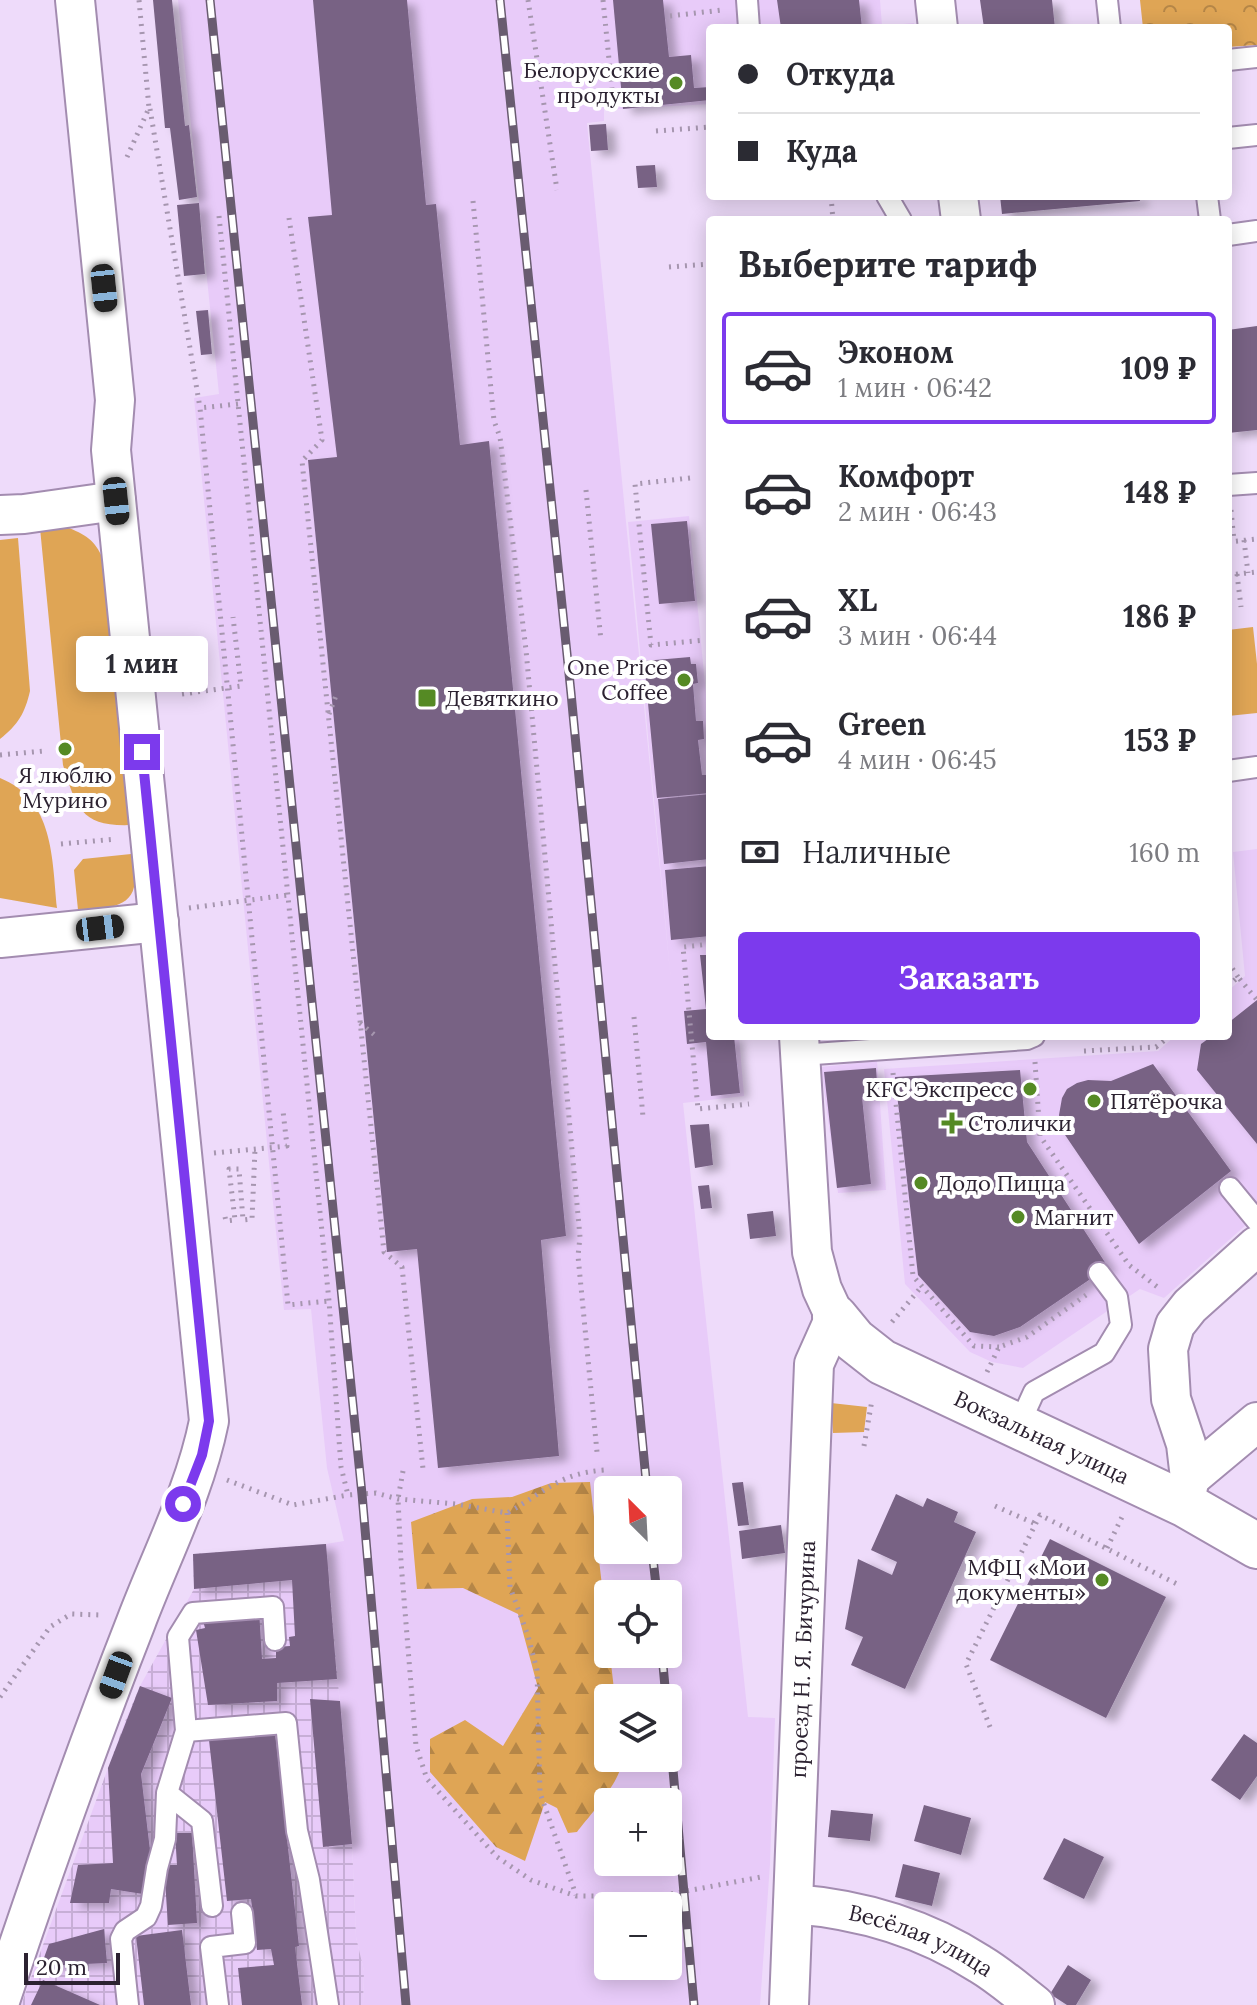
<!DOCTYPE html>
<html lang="ru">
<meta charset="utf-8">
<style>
:root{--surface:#fff;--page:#f2f2f3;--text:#2b2b33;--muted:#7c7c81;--line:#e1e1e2;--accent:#7c3aed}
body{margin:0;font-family:Lora,serif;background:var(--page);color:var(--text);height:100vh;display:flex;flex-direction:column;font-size:30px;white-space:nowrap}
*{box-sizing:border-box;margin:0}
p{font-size:26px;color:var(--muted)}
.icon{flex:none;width:44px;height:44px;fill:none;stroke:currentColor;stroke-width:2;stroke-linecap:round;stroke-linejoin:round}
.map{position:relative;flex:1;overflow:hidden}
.sheet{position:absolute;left:706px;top:216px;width:526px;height:824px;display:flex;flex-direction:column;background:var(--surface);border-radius:8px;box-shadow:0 4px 20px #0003}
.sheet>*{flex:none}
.banner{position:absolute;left:706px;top:24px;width:526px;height:176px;border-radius:8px;box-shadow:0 4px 20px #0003;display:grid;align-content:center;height:176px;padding:0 32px;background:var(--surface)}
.needle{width:52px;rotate:336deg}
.fabs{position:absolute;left:594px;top:1476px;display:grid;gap:16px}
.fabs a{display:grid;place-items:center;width:88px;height:88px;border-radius:8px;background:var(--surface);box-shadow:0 4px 20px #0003;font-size:40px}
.scale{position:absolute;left:24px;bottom:20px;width:96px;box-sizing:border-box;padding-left:8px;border:4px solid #2c2231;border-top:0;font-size:22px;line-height:28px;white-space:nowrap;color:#2c2231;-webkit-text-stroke:6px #fff;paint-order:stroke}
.end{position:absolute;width:36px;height:36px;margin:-18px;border:10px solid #7c3aed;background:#fff;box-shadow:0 0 0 4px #fff}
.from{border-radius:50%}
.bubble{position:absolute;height:56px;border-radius:8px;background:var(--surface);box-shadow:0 4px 20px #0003;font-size:26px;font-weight:800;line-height:56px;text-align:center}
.car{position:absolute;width:24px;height:48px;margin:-24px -12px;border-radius:10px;box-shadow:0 0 6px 2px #0007;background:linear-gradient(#222 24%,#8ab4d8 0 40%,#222 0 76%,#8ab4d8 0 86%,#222 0)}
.banner b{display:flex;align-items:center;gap:28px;height:76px;font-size:30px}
.banner b+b{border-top:2px solid var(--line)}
.banner i{width:20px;height:20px;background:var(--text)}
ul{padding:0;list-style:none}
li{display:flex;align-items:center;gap:24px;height:112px;margin:0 16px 12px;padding:0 16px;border:4px solid transparent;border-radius:8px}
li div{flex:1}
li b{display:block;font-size:30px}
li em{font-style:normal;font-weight:800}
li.on{border-color:var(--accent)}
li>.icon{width:72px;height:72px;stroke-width:1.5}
h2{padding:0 32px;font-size:36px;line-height:96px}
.pay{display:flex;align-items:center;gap:20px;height:88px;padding:0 32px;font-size:30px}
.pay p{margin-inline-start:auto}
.action{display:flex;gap:16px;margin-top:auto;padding:16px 32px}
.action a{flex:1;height:92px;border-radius:8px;background:var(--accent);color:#fff;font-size:32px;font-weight:800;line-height:92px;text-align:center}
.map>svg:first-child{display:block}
</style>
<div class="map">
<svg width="1257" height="2005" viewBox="0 0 1257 2005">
<defs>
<pattern id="industrial-grid" width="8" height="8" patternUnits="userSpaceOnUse" patternTransform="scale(2)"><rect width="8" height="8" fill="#e8cbf9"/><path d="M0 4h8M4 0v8" fill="none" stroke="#c7aed6"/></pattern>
<pattern id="forest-firs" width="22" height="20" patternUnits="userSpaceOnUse" patternTransform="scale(2)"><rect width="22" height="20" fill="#dfa555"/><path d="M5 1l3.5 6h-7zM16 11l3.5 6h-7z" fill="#b58647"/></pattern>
<pattern id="park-crowns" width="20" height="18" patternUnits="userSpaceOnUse" patternTransform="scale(2)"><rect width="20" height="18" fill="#dfa555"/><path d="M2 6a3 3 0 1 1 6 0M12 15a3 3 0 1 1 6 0" fill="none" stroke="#b58647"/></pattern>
<filter id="shadow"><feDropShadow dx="9" dy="5" stdDeviation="4" flood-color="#0004"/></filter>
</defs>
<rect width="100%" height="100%" fill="#eedbfa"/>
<path fill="#e8cbf9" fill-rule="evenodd" d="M 178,0 L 880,0 L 882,26 L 914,23 L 915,28 L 710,28 L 710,104 L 604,110 L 604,121 L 587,123 L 671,982 L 628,522 L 689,516 L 710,737 L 710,1036 L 739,1036 L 744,1096 L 683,1103 L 748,1717 L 775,1718 L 770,1864 L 760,2005 L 363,2005 L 364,1971 L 356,1937 L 352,1844 L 326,1544 L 344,1541 L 327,1468 L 311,1309 L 284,1310 L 270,1173 L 194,398 L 219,394 ZM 608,1490 L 668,1490 L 668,1550 L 608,1550 ZM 608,1594 L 668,1594 L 668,1654 L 608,1654 ZM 608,1698 L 668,1698 L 668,1758 L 608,1758 ZM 608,1802 L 668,1802 L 668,1862 L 608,1862 ZM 608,1906 L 668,1906 L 668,1966 L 608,1966 Z
M 1257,849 L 1257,1215 L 1164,1298 L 1140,1289 L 1023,1368 L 992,1362 L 970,1352 L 905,1284 L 884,1069 L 1158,1051 L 1175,1036 L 1228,1036 L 1228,991 L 1245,976 L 1233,852 Z
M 877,1061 L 886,1190 L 838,1193 L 821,1067 Z"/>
<path fill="url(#industrial-grid)" d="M 326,1544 L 352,1844 L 356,1937 L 364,1971 L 363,2005 L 21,2005 L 126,1719 L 140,1686 L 194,1589 L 193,1554 Z"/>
<path fill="#dfa555" d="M 66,527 C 85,534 95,540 103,559 L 132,825 C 82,827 77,810 63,765 L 40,528 Z
M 18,538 L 30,691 C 25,713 18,725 0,739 L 0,540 Z
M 1253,627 L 1257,664 L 1257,713 L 1228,716 L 1228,630 Z
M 0,778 C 54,800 52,858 57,908 L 0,898 Z
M 131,854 C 132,864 136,877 134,887 C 129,911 96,908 78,910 L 74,870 L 83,859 Z
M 831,1403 L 867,1407 L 864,1432 L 833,1433 Z"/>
<path fill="url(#forest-firs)" d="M 590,1482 L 615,1698 L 608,1698 L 608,1758 L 622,1758 C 624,1778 590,1815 577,1832 L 568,1833 L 557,1808 L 545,1802 L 525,1861 L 496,1847 L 430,1772 L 430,1739 L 465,1720 L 503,1746 L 538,1688 L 518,1614 L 463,1588 L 417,1589 L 411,1522 L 472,1499 L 512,1497 L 551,1483 Z"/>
<path fill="url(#park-crowns)" d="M 1140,0 L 1257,0 L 1257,45 L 1228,47 L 1228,28 L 1143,28 Z"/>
<path fill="#786284" filter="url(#shadow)" d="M 153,0 L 172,0 L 185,126 L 189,125 L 197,197 L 179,200 L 170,128 L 165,128 Z
M 313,0 L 407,0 L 426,205 L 436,204 L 460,445 L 489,441 L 566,1236 L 541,1240 L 559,1456 L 438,1468 L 417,1249 L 387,1252 L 308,460 L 337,457 L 308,217 L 332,215 Z
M 613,0 L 663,0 L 669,57 L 691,55 L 694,88 L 710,87 L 710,100 L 623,109 Z
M 777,0 L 859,0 L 862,28 L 781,28 Z
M 980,0 L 1052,0 L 1055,28 L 984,28 Z
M 606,124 L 608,150 L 591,151 L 589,125 Z
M 655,165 L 657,187 L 638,188 L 636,166 Z
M 1000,196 L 1139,196 L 1140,201 L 1002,214 Z
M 199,203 L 205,274 L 184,276 L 177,205 Z
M 208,310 L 212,354 L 201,355 L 196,311 Z
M 1257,326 L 1257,430 L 1228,433 L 1228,330 Z
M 687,521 L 695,601 L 659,604 L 651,524 Z
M 690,657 L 691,664 L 696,664 L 697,674 L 698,683 L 693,684 L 696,721 L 703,721 L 704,739 L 698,740 L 702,775 L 708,775 L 710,793 L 657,798 L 644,661 Z
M 710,794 L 710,859 L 664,864 L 658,799 Z
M 710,866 L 710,936 L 671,940 L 665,870 Z
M 700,955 L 710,955 L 710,1036 L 734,1036 L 740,1093 L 711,1096 L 706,1042 L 687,1044 L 684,1011 L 706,1009 Z
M 1257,1000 L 1257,1144 L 1197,1070 L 1201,1044 L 1212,1036 L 1228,1036 L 1228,1023 Z
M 1153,1064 L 1231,1171 L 1139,1244 L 1061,1129 L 1059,1115 L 1062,1098 L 1067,1089 L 1077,1083 L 1088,1080 L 1111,1081 Z
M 876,1068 L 878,1096 L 862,1097 L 871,1184 L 837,1188 L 824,1072 Z
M 1020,1070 L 1027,1142 L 1108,1267 L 1020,1327 L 994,1336 L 970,1332 L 918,1275 L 895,1077 Z
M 709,1124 L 713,1165 L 695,1168 L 690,1125 Z
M 709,1185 L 712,1208 L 701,1209 L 698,1186 Z
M 773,1211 L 776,1236 L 750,1239 L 747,1214 Z
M 743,1482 L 749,1525 L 738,1526 L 732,1483 Z
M 896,1494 L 923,1507 L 927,1498 L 958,1512 L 954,1522 L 976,1532 L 905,1689 L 851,1665 L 863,1637 L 845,1629 L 858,1559 L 892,1575 L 897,1562 L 871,1550 Z
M 781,1525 L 785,1553 L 742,1559 L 739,1531 Z
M 1050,1539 L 1166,1597 L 1106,1718 L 990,1660 Z
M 326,1544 L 337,1679 L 277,1683 L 277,1701 L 208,1705 L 196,1630 L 205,1628 L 202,1617 L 259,1610 L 262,1659 L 276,1658 L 276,1647 L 290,1646 L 289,1637 L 295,1636 L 292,1580 L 194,1589 L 193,1554 Z
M 140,1686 L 172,1698 L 141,1774 L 151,1859 L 143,1894 L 111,1889 L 109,1903 L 70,1903 L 78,1865 L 113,1863 L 108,1768 Z
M 310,1699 L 340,1701 L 352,1844 L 323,1847 Z
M 275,1732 L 299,1946 L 295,1947 L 302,2005 L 242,2005 L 238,1968 L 274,1965 L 271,1949 L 257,1950 L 251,1899 L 227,1901 L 209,1740 Z
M 1244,1734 L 1257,1743 L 1257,1776 L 1240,1800 L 1211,1780 Z
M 924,1805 L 971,1818 L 961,1855 L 914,1841 Z
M 831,1810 L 873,1814 L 870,1841 L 828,1837 Z
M 175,1833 L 192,1833 L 197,1923 L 168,1925 L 164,1865 L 177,1865 Z
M 1064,1838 L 1104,1857 L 1084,1899 L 1043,1879 Z
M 903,1864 L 940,1873 L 932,1906 L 895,1897 Z
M 104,1929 L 107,1963 L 41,1966 L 49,1944 Z
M 182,1930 L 191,2005 L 144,2005 L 136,1936 Z
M 1068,1965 L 1091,1980 L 1076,2005 L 1067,2005 L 1050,1994 Z
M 43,1980 L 100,2005 L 31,2005 Z"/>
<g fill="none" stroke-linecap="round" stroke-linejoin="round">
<defs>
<path id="lane" d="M 747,0 L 749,28
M 1107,0 L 1110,28
M 1228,60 L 1257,57
M 1228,138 L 1257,135
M 887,196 L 901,220
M 1207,196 L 1210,220
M 1228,235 L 1257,231
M 1228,485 L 1257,483
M 1228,771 L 1257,767
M 796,1047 L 800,1055 L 1027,1039 L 1034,1036
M 1230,1188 L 1257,1221
M 1018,1427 L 1034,1392 L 1104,1353 L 1121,1325 L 1117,1297 L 1099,1273
M 186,1731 L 286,1723 L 297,1831 L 309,1880 L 328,2005
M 167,1793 L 202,1821 L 212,1906
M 128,2005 L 121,1939 L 125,1931 L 146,1917 L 151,1906 L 157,1868 L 165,1839 L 167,1793 L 186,1731 L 178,1637 L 193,1613 L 273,1607 L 275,1640
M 218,2005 L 211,1947 L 245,1943 L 242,1913"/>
<g id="street">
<path d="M 935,0 L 938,28"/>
<path d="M 958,196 L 961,220"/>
<path d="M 0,515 L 24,514 L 116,501"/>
<path d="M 0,938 L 159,922"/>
<path d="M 1190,1478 L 1257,1422"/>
<path d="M 1184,1504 L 1190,1478 L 1186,1444 L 1171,1399 L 1168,1349 L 1175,1325 L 1190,1306 L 1257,1246"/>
<path id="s1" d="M 793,1904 C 859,1909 924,1928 980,1964 C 1000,1976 1017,1991 1035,2005"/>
<path d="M 0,2001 C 42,1874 87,1747 136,1622 C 161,1556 195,1491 209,1421 L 111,450 L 115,400 L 75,0"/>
<path id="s2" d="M 789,2005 L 814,1364 L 835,1317 L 822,1289 L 812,1252 L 799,1036"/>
</g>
<g id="secondary">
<path id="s3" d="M 835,1317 L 854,1340 L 882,1362 L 1184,1504 L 1257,1546"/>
</g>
</defs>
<use href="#lane" stroke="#a38cb0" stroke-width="24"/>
<use href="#street" stroke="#a38cb0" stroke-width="42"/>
<use href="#secondary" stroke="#a38cb0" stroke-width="48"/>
<path stroke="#a696af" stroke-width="5" stroke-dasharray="2 6" stroke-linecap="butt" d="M 528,0 L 557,190
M 603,0 L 614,109
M 670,16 L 722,10
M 150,109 L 200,408
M 656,131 L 710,127
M 127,157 L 149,108 L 139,0
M 831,196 L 833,220
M 473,201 L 494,421 L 500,437 L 526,650 L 580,1237 L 578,1256 L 597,1452
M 219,216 L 329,1301 L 341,1467 L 348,1495 L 376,1493 L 398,1499 L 456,1504 L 507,1513 C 545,1492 559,1473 605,1470
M 289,218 L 322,440 L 302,461 L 384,1252 L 402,1267 L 423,1469
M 669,267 L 710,264
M 238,404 L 200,408 L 288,1305 L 329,1301
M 690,478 L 635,484 L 651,645 L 705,640
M 586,490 L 601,641
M 1231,510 L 1234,541
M 1244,540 L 1248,573
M 1228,542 L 1257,539
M 1237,574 L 1241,607
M 1228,575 L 1257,572
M 182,694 L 241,686 L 233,617
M 329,714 L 337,693
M 0,755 L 44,751
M 61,844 L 116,839
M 189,908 L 288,895
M 710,944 L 683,947 L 698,1109 L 749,1104
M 1228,962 L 1238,977
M 1228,986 L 1238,977 L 1257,1000
M 634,1017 L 643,1117
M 360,1023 L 377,1037
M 1084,1051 L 1156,1047 L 1170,1036
M 1035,1062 L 1040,1136 L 1129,1265 L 1160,1289
M 893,1073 L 913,1276 L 974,1346 L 999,1347
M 214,1153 L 287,1146 L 283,1111
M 225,1217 L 226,1221 L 235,1220 L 229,1169 L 239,1169 L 243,1220 L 252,1219 L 255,1149
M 892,1322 L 922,1286
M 987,1372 L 999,1347 L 1027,1337 L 1086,1295
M 864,1446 L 872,1400
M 403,1471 L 398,1499 L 401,1562 L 416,1746 L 427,1779 L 497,1857 L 531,1880 L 576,1896 L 660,1896 L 761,1877
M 227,1480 L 293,1505 L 348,1495
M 995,1506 L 1036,1524
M 507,1513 L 510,1587 L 528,1636 L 537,1670 L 540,1793 L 576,1895
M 1107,1548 L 1122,1517
M 0,1697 L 50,1627 L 71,1614 L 100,1615
M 990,1727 L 966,1664 L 1040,1515 L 1179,1585"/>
<use href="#lane" stroke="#fff" stroke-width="20"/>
<use href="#street" stroke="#fff" stroke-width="38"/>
<use href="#secondary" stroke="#fff" stroke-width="44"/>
<defs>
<path id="rail" d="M 210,0 L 362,1494 L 406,2005
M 500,0 L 571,693 L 647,1490
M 652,1550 L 657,1594
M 662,1654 L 666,1698
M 668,1714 L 694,2005"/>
</defs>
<use href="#rail" stroke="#695c70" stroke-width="9"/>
<use href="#rail" stroke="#fff" stroke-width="6" stroke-dasharray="18" stroke-linecap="butt"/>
</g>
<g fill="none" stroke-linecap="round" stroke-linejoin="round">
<path stroke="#7c3aed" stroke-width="10" d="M 142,752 L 209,1421 L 202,1455 L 183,1504"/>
</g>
<g fill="#558a24" stroke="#fff" stroke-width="3">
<circle cx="676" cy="83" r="8"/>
<circle cx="684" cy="680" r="8"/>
<rect x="417" y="688" width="20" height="20" rx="4"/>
<circle cx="65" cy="749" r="8"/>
<circle cx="1030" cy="1089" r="8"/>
<circle cx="1094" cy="1101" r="8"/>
<path d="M948 1111h8v8h8v8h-8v8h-8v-8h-8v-8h8z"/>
<circle cx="921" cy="1183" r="8"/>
<circle cx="1018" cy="1217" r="8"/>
<circle cx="1102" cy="1580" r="8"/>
</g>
<g text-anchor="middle" stroke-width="8" stroke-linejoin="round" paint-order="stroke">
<g font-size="22" fill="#2c2231" stroke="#fff" text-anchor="start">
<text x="660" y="78" text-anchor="end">Белорусские<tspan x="660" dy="25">продукты</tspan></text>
<text x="668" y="675" text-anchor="end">One Price<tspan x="668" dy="25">Coffee</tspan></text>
<text x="445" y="706">Девяткино</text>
<text x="65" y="783" text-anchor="middle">Я люблю<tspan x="65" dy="25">Мурино</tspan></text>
<text x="1014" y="1097" text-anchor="end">KFC Экспресс</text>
<text x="1110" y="1109">Пятёрочка</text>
<text x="968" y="1131">Столички</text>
<text x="937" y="1191">Додо Пицца</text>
<text x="1034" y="1225">Магнит</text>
<text x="1086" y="1575" text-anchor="end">МФЦ «Мои<tspan x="1086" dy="25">документы»</tspan></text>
</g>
<g font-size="22" fill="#2c2231" stroke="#fff">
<text dy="8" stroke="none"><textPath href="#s3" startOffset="242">Вокзальная улица</textPath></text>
<text dy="8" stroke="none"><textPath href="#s2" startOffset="346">проезд Н. Я. Бичурина</textPath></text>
<text dy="8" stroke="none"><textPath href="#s1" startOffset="134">Весёлая улица</textPath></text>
</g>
</g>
</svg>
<div class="fabs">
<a><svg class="needle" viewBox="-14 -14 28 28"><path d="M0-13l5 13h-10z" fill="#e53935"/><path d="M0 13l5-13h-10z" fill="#7c7c81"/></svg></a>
<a><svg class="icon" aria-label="locate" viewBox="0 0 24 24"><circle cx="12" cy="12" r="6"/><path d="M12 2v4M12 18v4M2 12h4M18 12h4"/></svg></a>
<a><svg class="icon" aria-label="layers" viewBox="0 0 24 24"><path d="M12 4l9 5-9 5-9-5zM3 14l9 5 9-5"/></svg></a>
<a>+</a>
<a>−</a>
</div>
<div class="scale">20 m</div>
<i class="end from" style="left:183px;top:1504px"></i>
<i class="end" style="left:142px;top:752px"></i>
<div class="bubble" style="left:76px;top:636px;width:132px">1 мин</div>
<i class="car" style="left:104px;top:288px;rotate:174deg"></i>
<i class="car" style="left:116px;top:501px;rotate:174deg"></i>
<i class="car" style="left:100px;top:928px;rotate:83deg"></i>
<i class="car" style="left:116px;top:1675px;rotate:200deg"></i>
<div class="banner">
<b><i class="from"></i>Откуда</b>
<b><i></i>Куда</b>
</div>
<section class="sheet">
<h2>Выберите тариф</h2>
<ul>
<li class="on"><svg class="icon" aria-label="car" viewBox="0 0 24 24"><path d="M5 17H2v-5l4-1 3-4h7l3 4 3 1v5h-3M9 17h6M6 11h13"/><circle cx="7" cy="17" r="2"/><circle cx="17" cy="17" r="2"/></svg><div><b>Эконом</b><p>1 мин · 06:42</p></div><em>109 ₽</em></li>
<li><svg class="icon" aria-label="car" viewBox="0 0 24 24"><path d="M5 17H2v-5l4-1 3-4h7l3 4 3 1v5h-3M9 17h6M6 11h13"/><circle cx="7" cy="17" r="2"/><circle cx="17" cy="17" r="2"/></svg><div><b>Комфорт</b><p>2 мин · 06:43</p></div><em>148 ₽</em></li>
<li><svg class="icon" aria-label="car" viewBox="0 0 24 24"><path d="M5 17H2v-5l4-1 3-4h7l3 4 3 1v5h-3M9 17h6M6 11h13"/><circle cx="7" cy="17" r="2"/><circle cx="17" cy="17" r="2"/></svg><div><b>XL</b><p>3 мин · 06:44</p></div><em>186 ₽</em></li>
<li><svg class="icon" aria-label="car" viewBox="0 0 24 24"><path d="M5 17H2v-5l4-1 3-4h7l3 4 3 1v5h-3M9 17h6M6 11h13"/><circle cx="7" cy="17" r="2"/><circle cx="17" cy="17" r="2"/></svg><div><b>Green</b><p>4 мин · 06:45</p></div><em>153 ₽</em></li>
</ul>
<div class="pay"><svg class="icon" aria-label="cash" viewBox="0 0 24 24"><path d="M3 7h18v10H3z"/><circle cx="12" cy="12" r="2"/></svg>Наличные<p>160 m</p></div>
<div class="action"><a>Заказать</a></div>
</section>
</div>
